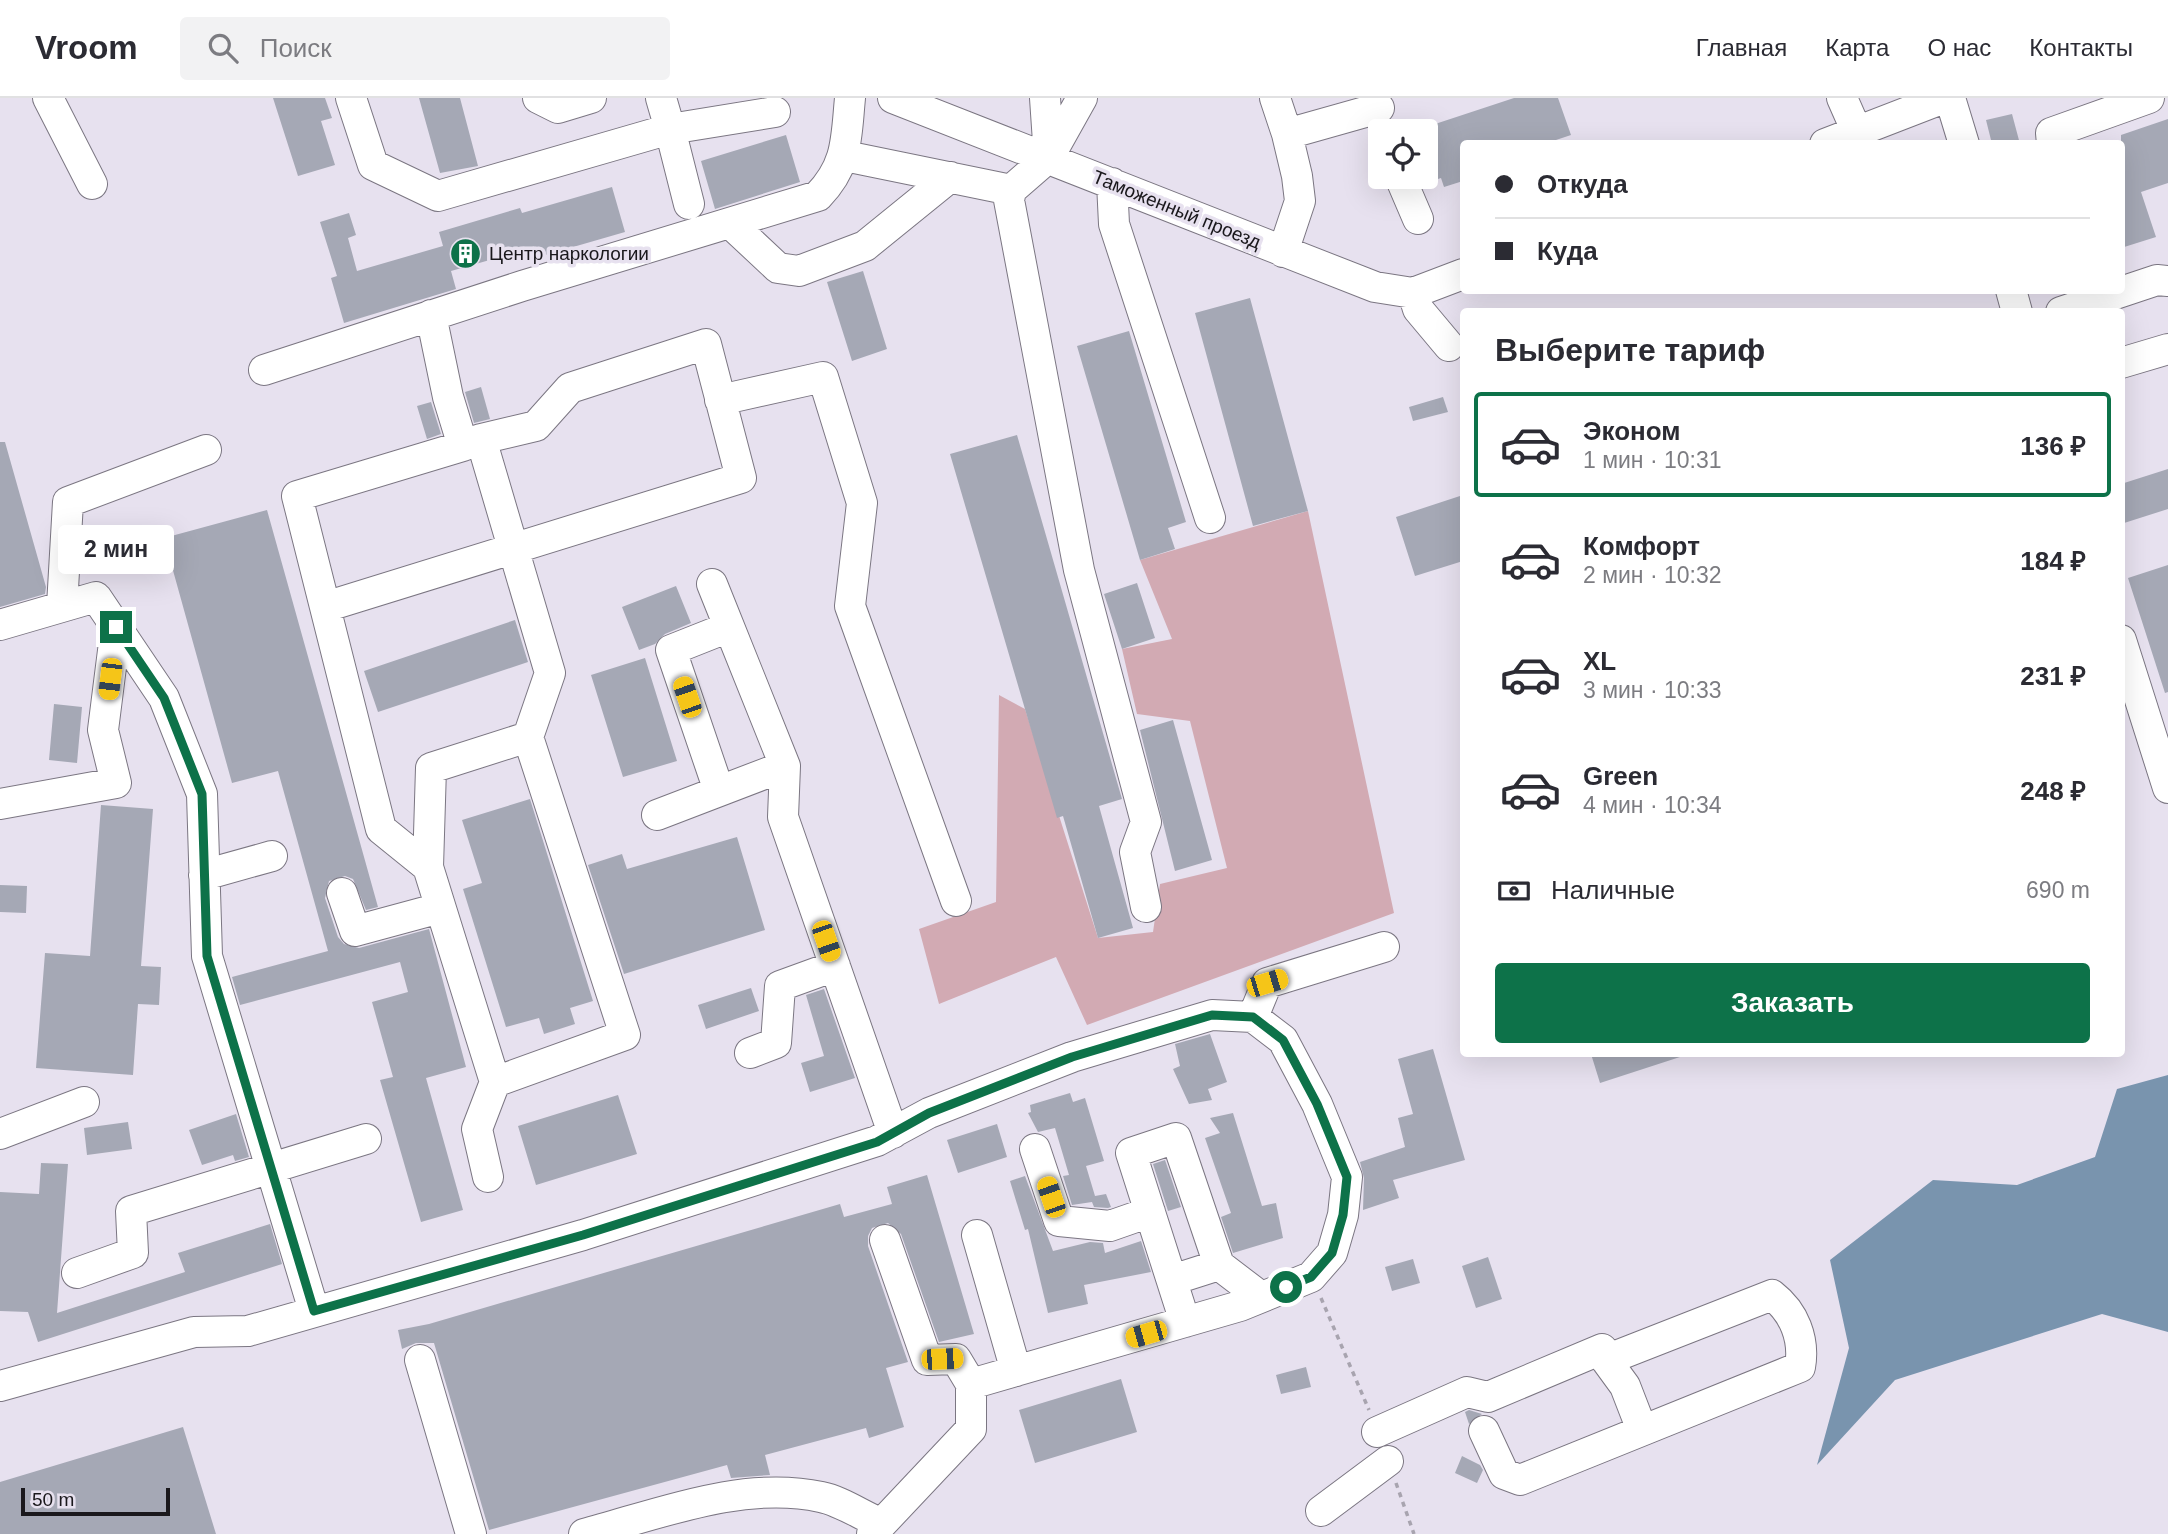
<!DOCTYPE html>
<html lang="ru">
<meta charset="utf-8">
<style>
:root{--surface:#fff;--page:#f2f2f3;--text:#2b2b33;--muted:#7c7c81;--line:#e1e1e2;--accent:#0d7249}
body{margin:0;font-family:Arial,sans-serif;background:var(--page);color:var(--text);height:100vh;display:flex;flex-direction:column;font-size:26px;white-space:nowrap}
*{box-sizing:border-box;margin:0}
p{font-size:23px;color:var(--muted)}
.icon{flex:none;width:38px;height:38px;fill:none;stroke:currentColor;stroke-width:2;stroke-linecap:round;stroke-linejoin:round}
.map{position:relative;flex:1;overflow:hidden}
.side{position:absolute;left:1460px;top:210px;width:665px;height:749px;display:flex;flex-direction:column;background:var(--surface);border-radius:7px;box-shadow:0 7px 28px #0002}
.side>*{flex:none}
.banner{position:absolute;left:1460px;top:42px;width:665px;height:154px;border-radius:7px;box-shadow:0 7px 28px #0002;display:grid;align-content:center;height:154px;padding:0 35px;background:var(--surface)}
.fabs{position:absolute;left:1368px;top:21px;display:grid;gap:14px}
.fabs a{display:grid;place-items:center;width:70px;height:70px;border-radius:7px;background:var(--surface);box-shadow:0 7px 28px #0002;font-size:35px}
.scale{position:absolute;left:21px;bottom:18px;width:149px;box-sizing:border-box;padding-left:7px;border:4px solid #1a181c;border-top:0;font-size:19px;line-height:24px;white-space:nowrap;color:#1a181c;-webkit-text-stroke:5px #e7e1ef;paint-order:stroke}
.end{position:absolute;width:32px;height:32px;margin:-16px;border:9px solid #0d7249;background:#fff;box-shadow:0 0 0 4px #fff}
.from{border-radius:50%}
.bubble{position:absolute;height:49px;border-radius:7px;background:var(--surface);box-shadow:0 7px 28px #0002;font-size:23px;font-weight:700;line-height:49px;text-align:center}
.car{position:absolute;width:21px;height:42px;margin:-21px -10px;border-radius:9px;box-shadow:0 0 5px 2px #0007;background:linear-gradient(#f5c518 24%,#345 0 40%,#f5c518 0 76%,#345 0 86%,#f5c518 0)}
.banner b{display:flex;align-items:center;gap:24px;height:66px;font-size:26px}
.banner b+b{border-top:2px solid var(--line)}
.banner i{width:18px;height:18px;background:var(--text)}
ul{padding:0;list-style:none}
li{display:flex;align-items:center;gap:21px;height:105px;margin:0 14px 10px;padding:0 21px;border:4px solid transparent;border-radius:7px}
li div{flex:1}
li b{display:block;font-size:26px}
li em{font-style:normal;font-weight:700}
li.current{border-color:var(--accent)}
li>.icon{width:63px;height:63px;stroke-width:1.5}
h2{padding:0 35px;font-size:32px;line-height:84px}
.pay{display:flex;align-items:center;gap:18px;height:77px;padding:0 35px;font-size:26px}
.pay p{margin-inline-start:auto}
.primary-button{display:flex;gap:14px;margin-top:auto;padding:14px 35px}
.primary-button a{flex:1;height:80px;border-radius:7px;background:var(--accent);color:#fff;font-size:28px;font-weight:700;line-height:80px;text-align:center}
header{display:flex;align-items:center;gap:42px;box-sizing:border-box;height:98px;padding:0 35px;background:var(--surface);border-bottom:2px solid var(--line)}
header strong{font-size:33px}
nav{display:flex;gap:38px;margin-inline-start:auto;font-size:24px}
.search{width:490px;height:63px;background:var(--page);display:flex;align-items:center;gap:18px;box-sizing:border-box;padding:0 24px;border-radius:7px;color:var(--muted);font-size:26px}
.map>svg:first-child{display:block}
</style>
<header>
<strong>Vroom</strong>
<div class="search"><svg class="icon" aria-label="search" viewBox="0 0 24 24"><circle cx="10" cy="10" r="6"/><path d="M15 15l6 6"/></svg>Поиск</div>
<nav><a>Главная</a><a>Карта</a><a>О нас</a><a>Контакты</a></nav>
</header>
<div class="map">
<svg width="2168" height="1436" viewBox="0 0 2168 1436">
<rect width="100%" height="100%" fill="#e7e1ef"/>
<path fill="#d2aab3" d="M 1308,413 L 1394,815 L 1087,927 L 1056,859 L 939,906 L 919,831 L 996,804 L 999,597 L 1025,611 L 1098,840 L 1153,834 L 1160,786 L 1227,770 L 1190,623 L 1137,616 L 1122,551 L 1172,541 L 1140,462 Z"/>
<path fill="#7994ae" d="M 2168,977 L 2168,1234 L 2102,1216 L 1895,1282 L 1817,1367 L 1849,1250 L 1830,1162 L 1933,1082 L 2017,1087 L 2095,1059 L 2117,991 Z"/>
<path fill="#a5a8b5" d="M 273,0 L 325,0 L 332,20 L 321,23 L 335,67 L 298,78 Z
M 419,0 L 460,0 L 478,68 L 440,75 Z
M 1514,0 L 1558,0 L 1571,37 L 1544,46 L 1463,46 L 1463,83 L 1444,89 L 1441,80 L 1426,85 L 1426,29 Z
M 2012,16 L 2020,46 L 1992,46 L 1986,22 Z
M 2168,21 L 2168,85 L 2141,94 L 2156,139 L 2121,150 L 2121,37 Z
M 786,37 L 800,84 L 715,111 L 701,63 Z
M 612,89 L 625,134 L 535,160 L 532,150 L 451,173 L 456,191 L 344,225 L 331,180 L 337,178 L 320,124 L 349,115 L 356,137 L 348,140 L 357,173 L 443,148 L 439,134 L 520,110 L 522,115 Z
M 863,173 L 887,251 L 852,263 L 827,184 Z
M 1250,200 L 1308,413 L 1253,428 L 1195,215 Z
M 1129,233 L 1186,424 L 1168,430 L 1175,451 L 1140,462 L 1077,248 Z
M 481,289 L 490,321 L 474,325 L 465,294 Z
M 1443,299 L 1448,314 L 1413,323 L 1409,309 Z
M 431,304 L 441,336 L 427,341 L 417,308 Z
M 1017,337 L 1122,701 L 1099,708 L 1133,830 L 1098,840 L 1063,718 L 1057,720 L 950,356 Z
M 0,344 L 5,344 L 46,489 L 45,496 L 0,509 Z
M 2168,371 L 2168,411 L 2121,426 L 2121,386 Z
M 1463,397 L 1463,463 L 1415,478 L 1396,419 Z
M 267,412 L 378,809 L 366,812 L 353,781 L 345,778 L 329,783 L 325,800 L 338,839 L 344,846 L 359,850 L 429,831 L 466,969 L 426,980 L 463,1112 L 421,1124 L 380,982 L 393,979 L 372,904 L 408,894 L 400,864 L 240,907 L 232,879 L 328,853 L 278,673 L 232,685 L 164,440 Z
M 2168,467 L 2168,594 L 2165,595 L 2128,480 Z
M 1137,485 L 1155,540 L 1122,551 L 1104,496 Z
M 676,488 L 691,525 L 665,536 L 655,546 L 639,552 L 622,509 Z
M 515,522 L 528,564 L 378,614 L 364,573 Z
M 645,560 L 677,663 L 623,679 L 591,577 Z
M 54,606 L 82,609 L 77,665 L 49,662 Z
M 1173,622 L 1212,762 L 1175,773 L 1140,632 Z
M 530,701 L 593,903 L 570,910 L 575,926 L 544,936 L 539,920 L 506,929 L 463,791 L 482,785 L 462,722 Z
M 101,707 L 153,711 L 141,868 L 161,869 L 159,907 L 138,906 L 133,977 L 36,970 L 45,855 L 90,858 Z
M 737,739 L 765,832 L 624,876 L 588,767 L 622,756 L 627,771 Z
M 0,787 L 27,788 L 26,815 L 0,814 Z
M 751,890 L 759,913 L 706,931 L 698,907 Z
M 824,891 L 855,980 L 810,994 L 801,965 L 824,958 L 806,897 Z
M 1210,936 L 1227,984 L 1208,991 L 1212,1002 L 1189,1006 L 1173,971 L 1180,968 L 1175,946 Z
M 1433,951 L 1465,1062 L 1393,1082 L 1399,1100 L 1363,1112 L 1364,1080 L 1360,1064 L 1405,1049 L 1398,1020 L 1413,1016 L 1398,961 Z
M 1591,956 L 1680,956 L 1680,959 L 1600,985 Z
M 1070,995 L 1073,1004 L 1085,1000 L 1104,1063 L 1086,1068 L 1095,1098 L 1106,1096 L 1111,1109 L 1108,1110 L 1094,1109 L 1092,1104 L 1072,1107 L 1063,1078 L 1069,1077 L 1055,1030 L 1038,1034 L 1028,1015 L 1031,1014 L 1030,1007 Z
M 618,997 L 637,1056 L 536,1087 L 518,1028 Z
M 1233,1015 L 1262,1108 L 1276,1105 L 1283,1140 L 1233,1155 L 1221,1119 L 1231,1115 L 1205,1040 L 1220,1035 L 1210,1020 Z
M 236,1016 L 249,1059 L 235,1063 L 233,1057 L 202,1067 L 189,1032 Z
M 128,1024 L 132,1051 L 87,1057 L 84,1030 Z
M 997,1026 L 1007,1059 L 958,1075 L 947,1042 Z
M 1165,1062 L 1181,1109 L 1168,1113 L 1153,1066 Z
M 41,1065 L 68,1066 L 57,1215 L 185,1174 L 178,1155 L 270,1126 L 282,1166 L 38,1244 L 28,1214 L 0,1213 L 0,1094 L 39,1096 Z
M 927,1077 L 974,1236 L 939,1244 L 901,1136 L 888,1125 L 872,1130 L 868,1138 L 868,1148 L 908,1264 L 886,1270 L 904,1329 L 869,1340 L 866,1330 L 765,1357 L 770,1377 L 731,1380 L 727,1367 L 489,1432 L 434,1245 L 416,1245 L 402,1251 L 398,1232 L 429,1226 L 840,1106 L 844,1119 L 892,1106 L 887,1089 Z
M 1025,1078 L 1053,1153 L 1090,1144 L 1103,1145 L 1105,1155 L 1141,1143 L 1151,1174 L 1084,1187 L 1088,1206 L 1048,1215 L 1028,1131 L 1025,1132 L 1010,1083 Z
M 1488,1159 L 1502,1201 L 1476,1210 L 1462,1168 Z
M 1413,1161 L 1420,1185 L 1392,1193 L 1385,1169 Z
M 1306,1269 L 1311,1289 L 1281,1296 L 1276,1277 Z
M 1121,1281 L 1137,1334 L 1035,1365 L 1019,1312 Z
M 1469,1312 L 1482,1316 L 1469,1326 L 1465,1314 Z
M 183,1329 L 216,1436 L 0,1436 L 0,1384 Z
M 1462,1358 L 1480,1367 L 1483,1372 L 1477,1385 L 1455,1375 Z"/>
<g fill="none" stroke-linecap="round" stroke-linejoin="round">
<defs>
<path id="minor" d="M 48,0 L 92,86
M 351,0 L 373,67 L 438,98 L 670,31 L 689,106
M 538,0 L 558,10 L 591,0
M 661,0 L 670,31 L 775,14
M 893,0 L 1375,189 L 1413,195 L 1463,176
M 1045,0 L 1049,59
M 1082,0 L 1049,59 L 1011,92 L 1009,102 L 1079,472 L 1146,724 L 1135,754 L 1146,809
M 1275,0 L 1287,36
M 1842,0 L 1857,34
M 1950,0 L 1964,46
M 1825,46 L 1944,0
M 2052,46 L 2051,35 L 2149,0
M 845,58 L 1011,92
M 1400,79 L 1418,121
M 1112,85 L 1114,126 L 1210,420
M 731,126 L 778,170 L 799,173 L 865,148 L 950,79
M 1283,154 L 1300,103 L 1297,78 L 1287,36 L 1379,10
M 2011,192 L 2017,214
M 1413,195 L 1418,211 L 1449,248
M 2061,214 L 2157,182 L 2168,183
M 431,217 L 448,299 L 463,348 L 297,398 L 381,731 L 428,769 L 495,984 L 477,1031 L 488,1079
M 2121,265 L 2168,251
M 264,272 L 522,188 L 818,98 C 848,67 846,41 850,0
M 720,302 L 823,279 L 862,405 L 850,508 L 956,803
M 463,347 L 481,341 L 550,575 L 528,639 L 625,937 L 495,984
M 712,486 L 785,668 L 783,719 L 893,1035
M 62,508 L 68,404 L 206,352
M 325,509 L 741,380 L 706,246 L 570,290 L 536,328 L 481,341
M 0,527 L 96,499 L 164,600 L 202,696 L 207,858 L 314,1213
M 2121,542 L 2168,690
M 719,693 L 671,552 L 729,529
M 0,706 L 116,685 L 103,632 L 116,529
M 657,717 L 785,668
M 428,769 L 431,670 L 528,639
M 204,777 L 272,758
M 342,795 L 355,833 L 440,810
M 1253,919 L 1267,885 L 1384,849
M 750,955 L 776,945 L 780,888 L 835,868
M 0,1036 L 84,1004
M 1035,1051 L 1059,1123 L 1110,1128 L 1150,1114
M 977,1137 L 1016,1273
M 885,1142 L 927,1262 L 956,1261 L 971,1286
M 77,1175 L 133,1155 L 131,1113 L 366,1041
M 1172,1182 L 1219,1167
M 1185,1224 L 1131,1055 L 1176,1040 L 1219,1167 L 1261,1199
M 420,1262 L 471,1436
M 0,1288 L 194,1234 L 248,1233 L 583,1137 L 877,1043 L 929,1015 L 1072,959 L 1212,917 L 1253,919 L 1283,942 L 1317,1006 L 1347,1079 L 1343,1117 L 1332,1155 L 1311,1179 L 1240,1208 L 971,1286 L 971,1331 L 872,1436
M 1484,1333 L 1504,1376 L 1520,1382 L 1800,1269 C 1805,1241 1794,1214 1772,1197 L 1606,1262 L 1625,1288 L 1642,1332
M 1377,1334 L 1467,1294 L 1488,1299 L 1602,1251 L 1606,1262
M 1321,1413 L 1388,1363
M 584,1436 C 659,1416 743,1382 821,1399 C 841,1403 861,1417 880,1425"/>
</defs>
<use href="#minor" stroke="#7b7682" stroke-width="32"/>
<path stroke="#a8a4af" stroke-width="3.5" stroke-dasharray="5 5" stroke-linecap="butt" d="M 1321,1200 L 1369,1312
M 1396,1385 L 1414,1436"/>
<use href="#minor" stroke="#fff" stroke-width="30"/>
</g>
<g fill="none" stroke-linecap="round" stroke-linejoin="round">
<path stroke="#0d7249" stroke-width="9" d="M 116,529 L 164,600 L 202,696 L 207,858 L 314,1213 L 583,1137 L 877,1044 L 929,1015 L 1072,959 L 1212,917 L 1253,919 L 1283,942 L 1317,1006 L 1347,1079 L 1343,1117 L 1332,1155 L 1311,1179 L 1286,1189"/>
</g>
<defs>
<symbol id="building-disc" viewBox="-11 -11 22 22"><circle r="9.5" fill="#0d7249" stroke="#e7e1ef"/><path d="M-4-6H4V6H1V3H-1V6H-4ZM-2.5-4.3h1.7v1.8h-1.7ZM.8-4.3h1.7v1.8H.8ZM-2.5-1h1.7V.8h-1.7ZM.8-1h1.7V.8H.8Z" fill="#fff"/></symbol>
</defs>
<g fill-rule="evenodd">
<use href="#building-disc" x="448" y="138" width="35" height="35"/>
</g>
<g text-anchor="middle" stroke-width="7" stroke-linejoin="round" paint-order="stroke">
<g font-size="19" fill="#1a181c" stroke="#e7e1ef">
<text transform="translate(1177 111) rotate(22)" y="7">Таможенный проезд</text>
</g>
<g font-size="19" fill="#1a181c" stroke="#e7e1ef" text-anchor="start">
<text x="489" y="162">Центр наркологии</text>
</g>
</g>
</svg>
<div class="fabs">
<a><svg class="icon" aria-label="locate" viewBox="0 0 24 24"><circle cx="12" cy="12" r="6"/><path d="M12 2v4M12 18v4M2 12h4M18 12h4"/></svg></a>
</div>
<div class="scale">50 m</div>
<i class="end from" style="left:1286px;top:1189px"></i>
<i class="end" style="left:116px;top:529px"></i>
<div class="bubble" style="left:58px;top:427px;width:116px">2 мин</div>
<i class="car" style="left:110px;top:581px;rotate:187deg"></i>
<i class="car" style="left:687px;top:599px;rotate:341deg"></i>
<i class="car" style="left:826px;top:843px;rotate:161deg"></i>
<i class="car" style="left:1267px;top:885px;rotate:73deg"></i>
<i class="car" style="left:1051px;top:1099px;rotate:341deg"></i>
<i class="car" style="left:1146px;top:1236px;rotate:254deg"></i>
<i class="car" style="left:942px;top:1261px;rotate:88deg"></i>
<div class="banner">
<b><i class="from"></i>Откуда</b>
<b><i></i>Куда</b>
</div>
<section class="side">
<h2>Выберите тариф</h2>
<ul>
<li class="current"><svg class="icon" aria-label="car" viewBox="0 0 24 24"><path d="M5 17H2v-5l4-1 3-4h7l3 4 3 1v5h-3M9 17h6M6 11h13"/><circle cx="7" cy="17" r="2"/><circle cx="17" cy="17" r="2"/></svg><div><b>Эконом</b><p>1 мин · 10:31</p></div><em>136 ₽</em></li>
<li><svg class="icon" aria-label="car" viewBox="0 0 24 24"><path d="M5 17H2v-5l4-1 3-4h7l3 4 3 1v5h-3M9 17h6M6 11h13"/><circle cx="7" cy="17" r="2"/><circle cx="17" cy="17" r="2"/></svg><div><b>Комфорт</b><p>2 мин · 10:32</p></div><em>184 ₽</em></li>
<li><svg class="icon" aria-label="car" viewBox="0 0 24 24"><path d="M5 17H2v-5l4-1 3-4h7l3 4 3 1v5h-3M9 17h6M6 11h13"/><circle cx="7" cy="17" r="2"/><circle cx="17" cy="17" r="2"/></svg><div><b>XL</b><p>3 мин · 10:33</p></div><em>231 ₽</em></li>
<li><svg class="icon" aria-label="car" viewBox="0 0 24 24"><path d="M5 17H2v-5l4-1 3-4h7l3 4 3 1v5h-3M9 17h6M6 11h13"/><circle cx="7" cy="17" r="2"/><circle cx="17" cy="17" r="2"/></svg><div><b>Green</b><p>4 мин · 10:34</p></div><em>248 ₽</em></li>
</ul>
<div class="pay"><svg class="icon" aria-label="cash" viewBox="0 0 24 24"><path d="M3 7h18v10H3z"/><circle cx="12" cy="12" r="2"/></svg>Наличные<p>690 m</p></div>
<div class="primary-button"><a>Заказать</a></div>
</section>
</div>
